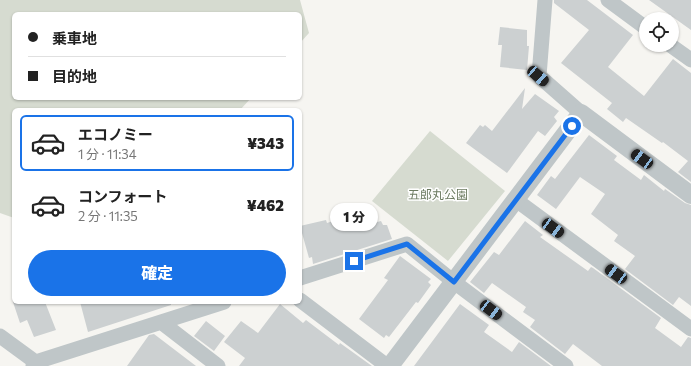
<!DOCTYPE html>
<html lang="ja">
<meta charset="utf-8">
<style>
:root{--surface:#fff;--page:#f6f6f6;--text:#222;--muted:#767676;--line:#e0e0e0;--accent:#1a73e8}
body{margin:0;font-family:Commissioner,"Noto Sans JP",sans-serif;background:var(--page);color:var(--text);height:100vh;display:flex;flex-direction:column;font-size:15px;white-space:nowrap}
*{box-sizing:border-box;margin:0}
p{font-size:13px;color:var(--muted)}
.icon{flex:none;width:22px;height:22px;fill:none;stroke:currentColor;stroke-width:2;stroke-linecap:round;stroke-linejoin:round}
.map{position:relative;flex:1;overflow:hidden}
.details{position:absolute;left:12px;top:108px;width:290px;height:196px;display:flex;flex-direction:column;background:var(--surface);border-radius:6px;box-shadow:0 1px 3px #0004}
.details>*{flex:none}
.top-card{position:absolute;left:12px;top:12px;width:290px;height:88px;border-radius:6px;box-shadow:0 1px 3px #0004;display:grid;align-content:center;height:88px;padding:0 16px;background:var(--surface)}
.fabs{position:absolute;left:639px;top:12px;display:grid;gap:8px}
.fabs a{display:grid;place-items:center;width:40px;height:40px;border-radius:50%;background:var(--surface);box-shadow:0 1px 3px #0004;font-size:20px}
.end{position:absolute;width:18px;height:18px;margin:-9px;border:5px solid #1a73e8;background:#fff;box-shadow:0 0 0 2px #fff}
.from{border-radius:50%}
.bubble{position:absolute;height:28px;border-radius:14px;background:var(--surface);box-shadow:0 1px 3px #0004;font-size:13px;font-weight:800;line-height:28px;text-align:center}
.car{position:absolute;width:12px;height:24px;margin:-12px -6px;border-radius:5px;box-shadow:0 0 3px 1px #0007;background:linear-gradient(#222 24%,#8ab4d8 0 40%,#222 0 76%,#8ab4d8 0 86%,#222 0)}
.top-card b{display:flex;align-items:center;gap:14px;height:38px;font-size:15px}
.top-card b+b{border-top:1px solid var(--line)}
.top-card i{width:10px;height:10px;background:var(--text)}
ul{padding:7px 0 0;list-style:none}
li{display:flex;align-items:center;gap:12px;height:56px;margin:0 8px 6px;padding:0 8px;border:2px solid transparent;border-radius:6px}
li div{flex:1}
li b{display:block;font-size:15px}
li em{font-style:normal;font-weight:800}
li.current{border-color:var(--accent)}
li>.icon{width:36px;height:36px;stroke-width:1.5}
.primary-button{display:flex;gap:8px;margin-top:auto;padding:8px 16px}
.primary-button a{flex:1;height:46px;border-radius:24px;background:var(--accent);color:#fff;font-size:16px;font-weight:800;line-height:46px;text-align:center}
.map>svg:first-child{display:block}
</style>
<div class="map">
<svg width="691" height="366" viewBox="0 0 691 366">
<rect width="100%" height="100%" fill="#f6f5f1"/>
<path fill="#d6dbd0" d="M 0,0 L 300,0 L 309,33 L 300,43 L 300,14 L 14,14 L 14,98 L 251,98 L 240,110 L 14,110 L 14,218 L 0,213 Z
M 430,131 L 505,191 L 448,261 L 372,201 Z"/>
<path fill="#ccd0d1" d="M 554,0 L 587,0 L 633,35 L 608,67 L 644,96 L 673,59 L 691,73 L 691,182 L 678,172 L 688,161 L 663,142 L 662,143 L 626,118 L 623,122 L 607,109 L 612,103 L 561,63 L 589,30 L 554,3 Z
M 649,0 L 691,0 L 691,30 Z
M 500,27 L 527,30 L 527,46 L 529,46 L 527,70 L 500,67 L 502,45 L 498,45 Z
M 525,88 L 522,109 L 535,94 L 559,111 L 554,117 L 557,121 L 545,136 L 538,131 L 507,173 L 466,143 L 480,125 L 483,127 L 485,125 L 492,131 Z
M 589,135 L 617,156 L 614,160 L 641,180 L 644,175 L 664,191 L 665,189 L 685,203 L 691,205 L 691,306 L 679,297 L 673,305 L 625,269 L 635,256 L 614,241 L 618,235 L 591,214 L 605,194 L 580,177 L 556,209 L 537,195 L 551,176 L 555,179 Z
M 370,209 L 374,223 L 381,221 L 383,225 L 387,225 L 392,239 L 313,264 L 312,257 L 309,258 L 300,226 L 326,220 L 327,223 Z
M 525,221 L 543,235 L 540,237 L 588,271 L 591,267 L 593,268 L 661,318 L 655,328 L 681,347 L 688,337 L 691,338 L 691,366 L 602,366 L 573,344 L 565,354 L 530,327 L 535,320 L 523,312 L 526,307 L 492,283 L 484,293 L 470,282 L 494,252 L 499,255 Z
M 400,256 L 431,279 L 428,282 L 431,285 L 418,303 L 416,302 L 389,337 L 386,335 L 384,338 L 359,319 L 388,280 L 384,278 Z
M 13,302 L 45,302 L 56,330 L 34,337 L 27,320 L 20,323 Z
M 80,302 L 171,302 L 171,305 L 88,332 Z
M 280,304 L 303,323 L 306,320 L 339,345 L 340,343 L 372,366 L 239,366 L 245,358 L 224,342 L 241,321 L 258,333 Z
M 460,304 L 489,325 L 484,332 L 512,352 L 519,342 L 551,366 L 414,366 Z
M 206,321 L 225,336 L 214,351 L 194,336 Z
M 154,334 L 196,366 L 127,366 L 149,335 Z"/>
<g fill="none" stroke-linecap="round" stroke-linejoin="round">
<path stroke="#bfc6c8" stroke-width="15" d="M 545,0 L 539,76 L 581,113
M 608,0 L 646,28
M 670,45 L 691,60
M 516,200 L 691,329
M 300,278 L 407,244 L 454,282 L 566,366
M 300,300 L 387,366
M 161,322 L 218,366
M 0,336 L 41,366
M 33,366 L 36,362 L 224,302"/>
<path stroke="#bfc6c8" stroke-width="18" d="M 390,366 L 581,113 L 691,195"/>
</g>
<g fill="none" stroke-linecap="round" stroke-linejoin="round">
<path stroke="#1a73e8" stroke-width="5" d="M 354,261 L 407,244 L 454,282 L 572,126"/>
</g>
<g text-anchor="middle" stroke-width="3" stroke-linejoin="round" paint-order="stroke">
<g font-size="12" fill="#6c7b61" stroke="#fff">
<text x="438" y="199">五郎丸公園</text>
</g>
</g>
</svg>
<div class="fabs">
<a><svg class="icon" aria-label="locate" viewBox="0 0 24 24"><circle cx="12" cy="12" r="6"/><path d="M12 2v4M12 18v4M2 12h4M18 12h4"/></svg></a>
</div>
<i class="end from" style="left:572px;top:126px"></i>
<i class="end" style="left:354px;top:261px"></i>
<div class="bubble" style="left:330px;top:203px;width:48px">1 分</div>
<i class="car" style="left:538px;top:76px;rotate:131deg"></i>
<i class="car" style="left:642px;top:159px;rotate:306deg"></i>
<i class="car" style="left:553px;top:228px;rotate:126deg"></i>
<i class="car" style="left:616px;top:274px;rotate:306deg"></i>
<i class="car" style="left:491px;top:310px;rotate:127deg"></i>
<div class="top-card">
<b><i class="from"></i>乗車地</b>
<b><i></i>目的地</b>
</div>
<section class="details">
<ul>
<li class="current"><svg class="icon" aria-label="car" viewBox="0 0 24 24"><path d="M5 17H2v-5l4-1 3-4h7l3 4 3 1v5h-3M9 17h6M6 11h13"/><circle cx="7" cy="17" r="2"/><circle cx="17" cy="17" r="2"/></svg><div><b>エコノミー</b><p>1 分 · 11:34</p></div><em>¥343</em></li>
<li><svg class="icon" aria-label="car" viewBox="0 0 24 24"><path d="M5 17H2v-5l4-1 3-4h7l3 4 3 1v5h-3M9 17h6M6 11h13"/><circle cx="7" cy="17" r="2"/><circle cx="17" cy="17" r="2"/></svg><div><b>コンフォート</b><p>2 分 · 11:35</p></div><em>¥462</em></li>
</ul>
<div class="primary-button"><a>確定</a></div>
</section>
</div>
